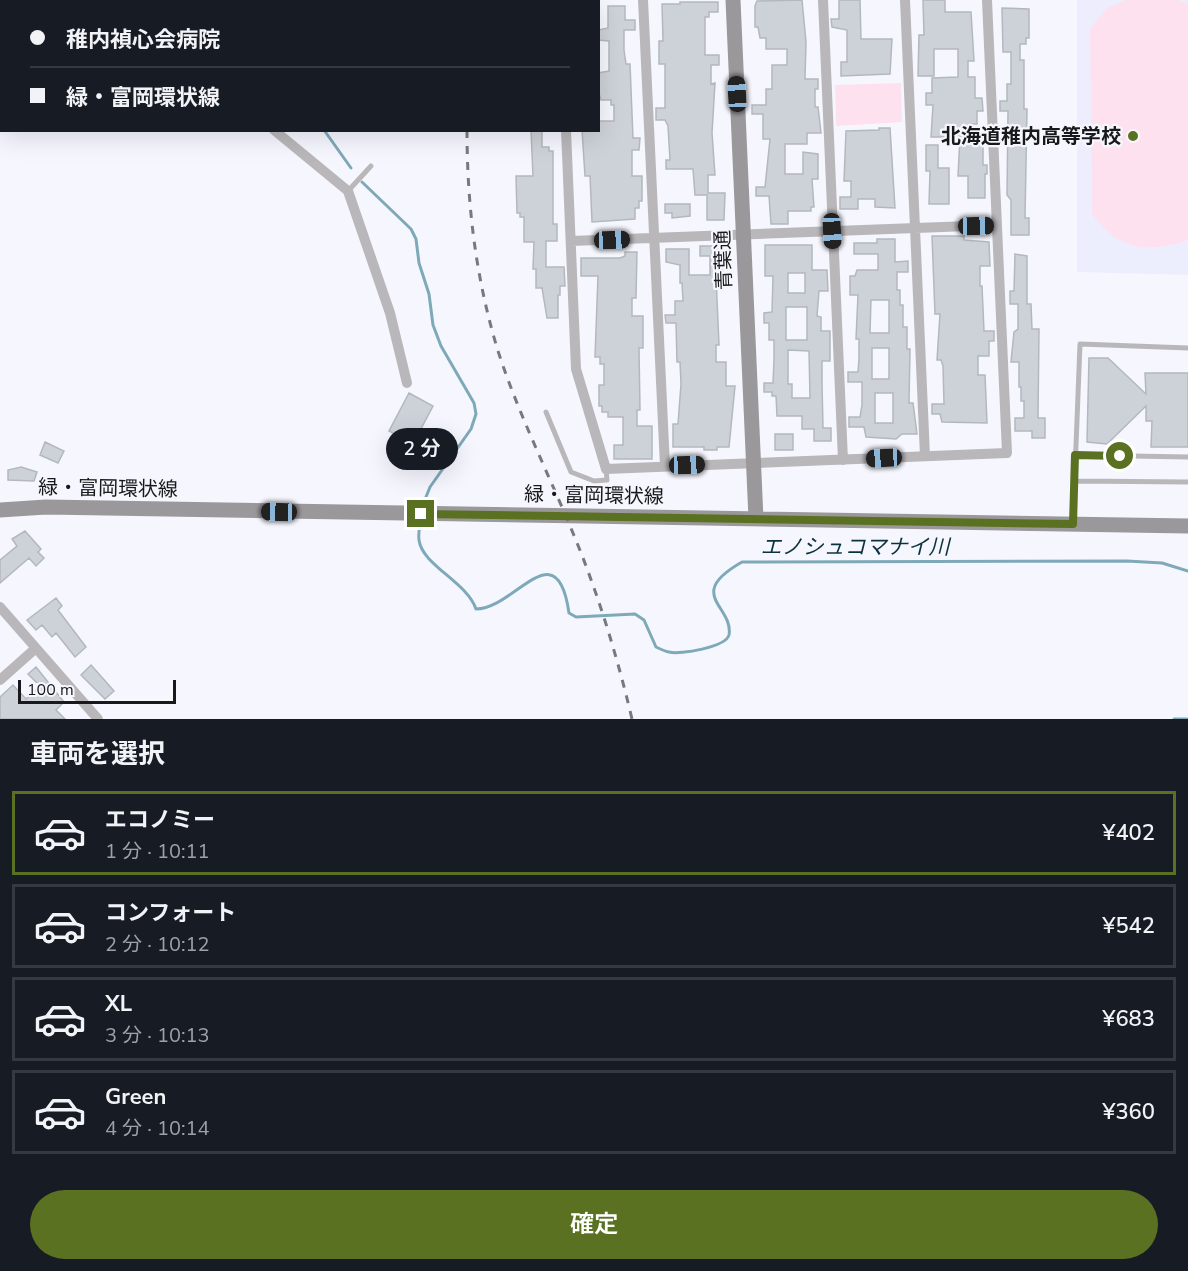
<!DOCTYPE html>
<html lang="ja">
<meta charset="utf-8">
<style>
:root{--surface:#171b24;--page:#242831;--text:#f1f3f6;--muted:#9ea1a6;--line:#363941;--accent:#5a7122}
body{margin:0;font-family:"Nunito Sans","Noto Sans JP",sans-serif;background:var(--page);color:var(--text);height:100vh;display:flex;flex-direction:column;font-size:22px;white-space:nowrap}
*{box-sizing:border-box;margin:0}
p{font-size:20px;color:var(--muted)}
.icon{flex:none;width:33px;height:33px;fill:none;stroke:currentColor;stroke-width:2;stroke-linecap:round;stroke-linejoin:round}
.map{position:relative;height:719px;overflow:hidden}
.panel{display:flex;flex-direction:column;background:var(--surface);flex:1}
.panel>*{flex:none}
.hud{position:absolute;left:0px;top:0px;width:600px;height:132px;box-shadow:0 6px 24px #0002;display:grid;align-content:center;height:132px;padding:0 30px;background:var(--surface)}
.scale{position:absolute;left:18px;bottom:15px;width:158px;box-sizing:border-box;padding-left:6px;border:3px solid #19191b;border-top:0;font-size:16px;line-height:21px;white-space:nowrap;color:#19191b;-webkit-text-stroke:4px #f6f7fe;paint-order:stroke}
.end{position:absolute;width:27px;height:27px;margin:-14px;border:8px solid #5a7122;background:#fff;box-shadow:0 0 0 3px #fff}
.from{border-radius:50%}
.bubble{position:absolute;height:42px;border-radius:21px;background:var(--surface);box-shadow:0 6px 24px #0002;font-size:20px;font-weight:600;line-height:42px;text-align:center}
.car{position:absolute;width:18px;height:36px;margin:-18px -9px;border-radius:8px;box-shadow:0 0 4px 2px #0007;background:linear-gradient(#222 24%,#8ab4d8 0 40%,#222 0 76%,#8ab4d8 0 86%,#222 0)}
.hud b{display:flex;align-items:center;gap:21px;height:57px;font-size:22px}
.hud b+b{border-top:2px solid var(--line)}
.hud i{width:15px;height:15px;background:var(--text)}
ul{padding:0;list-style:none}
li{display:flex;align-items:center;gap:18px;height:84px;margin:0 12px 9px;padding:0 18px;border:3px solid var(--line);border-radius:0px}
li div{flex:1}
li b{display:block;font-size:22px}
li em{font-style:normal;font-weight:600}
li.selected{border-color:var(--accent)}
li>.icon{width:54px;height:54px;stroke-width:1.5}
h2{padding:0 30px;font-size:27px;line-height:72px}
.button{display:flex;gap:12px;margin-top:auto;padding:12px 30px}
.button a{flex:1;height:69px;border-radius:36px;background:var(--accent);color:#fff;font-size:24px;font-weight:600;line-height:69px;text-align:center}
.map>svg:first-child{display:block}
</style>
<div class="map">
<svg width="1188" height="719" viewBox="0 0 1188 719">
<rect width="100%" height="100%" fill="#f6f7fe"/>
<path fill="#edeefd" d="M 1077,0 L 1188,0 L 1188,275 L 1077,272 Z"/>
<path fill="#fee1ee" d="M 1126,0 L 1178,0 L 1188,4 L 1188,240 C 1146,254 1119,250 1092,214 L 1090,28 L 1107,8 Z
M 901,83 L 902,122 L 836,126 L 835,85 Z"/>
<g fill="none" stroke-linecap="round" stroke-linejoin="round">
<path stroke="#7ea9b8" stroke-width="3" d="M 258,0 L 260,2
M 324,130 L 351,168
M 362,182 L 411,229 L 416,239 L 419,263 L 429,294 L 433,325 L 441,346 L 474,403 L 476,414 L 471,429 L 430,487 L 422,507
M 421,517 C 420,524 418,533 419,540 C 422,565 467,582 476,609 C 515,609 557,529 569,613 L 576,617 L 635,614 L 644,620 L 656,647 C 660,649 664,651 669,652 C 680,655 726,647 729,635 C 734,606 684,595 742,562 L 1127,561 L 1162,563 L 1188,571
M 1174,719 L 1187,719"/>
</g>
<path fill="#cdd2d8" stroke="#b3b8be" stroke-width="1.5" fill-rule="evenodd" d="M 802,0 L 806,42 L 805,79 L 818,79 L 818,89 L 815,89 L 815,107 L 818,107 L 821,133 L 807,133 L 807,144 L 785,144 L 785,174 L 803,174 L 803,152 L 818,154 L 818,179 L 812,179 L 814,207 L 811,207 L 811,211 L 788,211 L 788,224 L 771,224 L 769,196 L 756,196 L 756,187 L 765,187 L 770,139 L 763,139 L 763,114 L 752,114 L 752,105 L 766,105 L 766,89 L 772,89 L 772,65 L 787,65 L 787,49 L 766,49 L 766,38 L 760,38 L 758,27 L 755,27 L 755,6 L 757,1 Z
M 839,0 L 860,0 L 861,39 L 892,39 L 890,74 L 841,76 L 841,62 L 847,62 L 847,30 L 832,27 L 831,19 L 839,19 Z
M 923,0 L 945,0 L 945,12 L 971,12 L 974,61 L 968,61 L 968,77 L 975,77 L 975,98 L 982,98 L 983,111 L 977,111 L 977,124 L 969,124 L 969,142 L 983,142 L 983,165 L 987,165 L 987,174 L 985,174 L 985,198 L 968,198 L 968,176 L 958,176 L 960,137 L 931,137 L 933,105 L 926,105 L 926,93 L 932,93 L 932,78 L 958,77 L 958,49 L 934,49 L 934,76 L 918,76 L 919,35 L 924,35 Z
M 680,2 L 718,2 L 718,12 L 709,12 L 709,17 L 705,17 L 705,55 L 719,55 L 719,65 L 711,65 L 711,84 L 715,83 L 712,133 L 715,175 L 708,175 L 708,193 L 725,193 L 724,220 L 707,220 L 707,195 L 695,195 L 693,169 L 666,169 L 666,160 L 670,160 L 668,126 L 665,120 L 656,120 L 656,108 L 665,108 L 665,64 L 659,64 L 659,41 L 663,41 L 662,4 L 680,4 Z
M 608,6 L 625,6 L 625,20 L 635,20 L 635,30 L 624,30 L 624,50 L 626,64 L 630,64 L 633,138 L 640,138 L 639,150 L 632,150 L 632,176 L 642,176 L 642,201 L 639,201 L 639,208 L 635,208 L 635,219 L 592,222 L 590,176 L 585,176 L 582,130 L 598,130 L 598,121 L 614,121 L 614,105 L 611,105 L 611,100 L 601,100 L 598,90 L 598,73 L 609,71 L 609,41 L 598,40 L 598,30 L 608,28 Z
M 1002,8 L 1029,9 L 1029,38 L 1026,38 L 1026,44 L 1020,44 L 1020,60 L 1024,60 L 1024,109 L 1027,109 L 1025,218 L 1029,218 L 1029,235 L 1011,235 L 1011,200 L 1007,195 L 1008,111 L 1000,111 L 1000,101 L 1007,101 L 1007,84 L 1011,84 L 1011,52 L 1003,52 Z
M 879,128 L 890,128 L 895,208 L 875,207 L 875,199 L 858,199 L 858,209 L 840,209 L 840,197 L 851,197 L 851,181 L 844,181 L 846,131 L 879,130 Z
M 531,130 L 542,130 L 542,147 L 549,147 L 549,151 L 553,151 L 553,224 L 557,224 L 557,241 L 546,241 L 546,267 L 564,267 L 565,286 L 560,286 L 560,295 L 558,295 L 558,318 L 547,318 L 542,288 L 536,288 L 536,269 L 533,269 L 534,242 L 524,242 L 524,217 L 520,217 L 520,213 L 517,213 L 516,176 L 533,176 Z
M 926,145 L 938,145 L 938,168 L 949,168 L 949,204 L 929,204 L 930,171 L 926,171 Z
M 665,204 L 690,204 L 690,216 L 672,218 L 672,213 L 665,213 Z
M 932,236 L 964,236 L 964,240 L 989,242 L 990,266 L 980,266 L 980,286 L 982,286 L 984,331 L 994,331 L 994,341 L 989,341 L 989,356 L 978,356 L 978,375 L 985,375 L 987,423 L 942,422 L 940,414 L 932,414 L 932,404 L 944,404 L 943,366 L 941,360 L 937,360 L 940,314 L 935,314 Z
M 877,239 L 895,239 L 895,262 L 908,261 L 908,272 L 897,272 L 897,290 L 900,290 L 900,305 L 903,305 L 903,327 L 907,327 L 907,349 L 910,349 L 909,403 L 913,403 L 917,434 L 902,434 L 896,439 L 866,437 L 864,427 L 849,427 L 849,417 L 860,417 L 862,405 L 862,382 L 848,382 L 848,372 L 858,372 L 859,359 L 859,339 L 856,339 L 858,295 L 850,295 L 850,276 L 855,276 L 857,270 L 878,270 L 878,254 L 854,254 L 854,243 L 877,243 ZM 871,300 L 889,300 L 889,333 L 870,333 ZM 872,348 L 889,348 L 889,379 L 872,379 ZM 875,393 L 893,393 L 893,423 L 875,423 Z
M 765,245 L 812,245 L 812,270 L 827,270 L 828,291 L 819,291 L 817,316 L 821,317 L 821,331 L 830,331 L 830,361 L 822,361 L 822,383 L 823,428 L 831,428 L 831,441 L 814,441 L 814,429 L 802,429 L 802,416 L 777,416 L 776,396 L 772,396 L 772,392 L 764,392 L 764,383 L 773,383 L 774,360 L 774,340 L 769,340 L 769,323 L 764,323 L 764,313 L 772,312 L 773,276 L 765,276 ZM 788,273 L 805,273 L 805,293 L 788,293 ZM 786,307 L 807,307 L 807,340 L 786,340 ZM 788,350 L 809,351 L 810,398 L 792,398 L 792,384 L 788,384 Z
M 700,246 L 720,246 L 723,276 L 716,276 L 719,345 L 716,345 L 716,362 L 726,362 L 726,386 L 735,386 L 729,447 L 717,447 L 717,450 L 704,450 L 704,447 L 673,447 L 673,424 L 678,424 L 681,384 L 680,362 L 677,362 L 676,323 L 666,323 L 665,315 L 675,315 L 675,301 L 683,301 L 682,283 L 680,283 L 680,265 L 666,262 L 666,249 L 689,249 L 689,275 L 710,275 L 710,256 L 700,256 Z
M 625,252 L 637,252 L 636,298 L 632,298 L 632,316 L 643,316 L 643,348 L 639,348 L 640,410 L 637,410 L 637,426 L 652,426 L 652,459 L 614,459 L 614,445 L 623,445 L 623,417 L 608,417 L 608,412 L 602,412 L 602,406 L 599,406 L 599,385 L 604,385 L 604,364 L 600,364 L 600,357 L 595,357 L 598,276 L 581,276 L 581,258 L 620,258 L 625,256 Z
M 1015,254 L 1027,256 L 1027,304 L 1031,304 L 1032,329 L 1039,329 L 1038,418 L 1045,418 L 1045,438 L 1032,438 L 1032,431 L 1015,431 L 1015,418 L 1024,418 L 1024,401 L 1021,401 L 1021,387 L 1019,387 L 1019,362 L 1011,362 L 1014,332 L 1018,329 L 1018,304 L 1010,304 L 1010,291 L 1014,291 Z
M 1089,358 L 1108,358 L 1146,394 L 1145,373 L 1188,373 L 1188,447 L 1151,447 L 1152,421 L 1146,421 L 1146,406 L 1107,444 L 1087,442 Z
M 409,393 L 433,406 L 413,444 L 389,431 Z
M 775,434 L 793,434 L 793,450 L 775,450 Z
M 45,442 L 64,451 L 58,463 L 40,455 Z
M 21,467 L 37,472 L 34,481 L 8,480 L 8,470 Z
M 25,531 L 41,549 L 38,552 L 44,558 L 36,566 L 29,558 L 0,583 L 0,560 L 17,546 L 12,539 Z
M 56,598 L 62,606 L 58,610 L 86,647 L 75,657 L 56,633 L 52,637 L 42,625 L 36,630 L 27,620 Z
M 91,665 L 114,691 L 105,699 L 81,675 Z
M 36,667 L 64,702 L 56,710 L 65,719 L 0,719 L 0,697 L 13,685 L 26,699 L 40,686 L 28,674 Z"/>
<g fill="none" stroke-linecap="round" stroke-linejoin="round">
<path stroke="#b9b7ba" stroke-width="5" d="M 399,2 L 399,0
M 348,191 L 371,166
M 546,412 L 571,472 L 594,481 L 607,480 L 606,469
M 1075,455 L 1188,457
M 1075,481 L 1188,482
M 1073,522 L 1080,344 L 1188,348"/>
<path stroke="#b9b7ba" stroke-width="10" d="M 561,0 L 561,2
M 643,0 L 665,466
M 823,0 L 843,460
M 905,0 L 925,456
M 162,2 L 162,0
M 274,130 L 348,191 L 390,313 L 407,383
M 566,130 L 576,369 L 606,469 L 1007,453 L 987,0
M 571,241 L 996,225
M 0,607 L 98,719
M 0,680 L 36,648"/>
<path stroke="#9b989c" stroke-width="15" d="M 733,0 L 756,519
M 0,510 L 46,507 L 1188,526"/>
<path stroke="#78797d" stroke-width="3" stroke-dasharray="8 8" stroke-linecap="butt" d="M 486,2 L 486,0
M 467,130 C 467,206 476,279 498,351 C 521,422 556,488 583,558 C 603,610 619,664 632,719"/>
</g>
<g fill="none" stroke-linecap="round" stroke-linejoin="round">
<path stroke="#5a7122" stroke-width="8" d="M 421,514 L 1073,524 L 1075,455 L 1120,456"/>
</g>
<circle fill="#5a7122" stroke="#f6f7fe" stroke-width="2" cx="1133" cy="136" r="6"/>
<g text-anchor="middle" stroke-width="4.5" stroke-linejoin="round" paint-order="stroke">
<g font-size="20" font-weight="bold" fill="#19191b" stroke="#f6f7fe" text-anchor="end">
<text x="1121" y="143">北海道稚内高等学校</text>
</g>
<g font-size="20" fill="#19191b" stroke="#f6f7fe">
<text transform="translate(723 260) rotate(-92)" y="7">青葉通</text>
<text transform="translate(108 488) rotate(1)" y="7">緑・富岡環状線</text>
<text transform="translate(594 495) rotate(1)" y="7">緑・富岡環状線</text>
</g>
<g font-size="21" font-style="italic" fill="#0b313c" stroke="#f6f7fe">
<text x="855" y="554">エノシュコマナイ川</text>
</g>
</g>
</svg>
<div class="scale">100 m</div>
<i class="end from" style="left:1120px;top:456px"></i>
<i class="end" style="left:421px;top:514px"></i>
<div class="bubble" style="left:386px;top:428px;width:72px">2 分</div>
<i class="car" style="left:737px;top:94px;rotate:357deg"></i>
<i class="car" style="left:976px;top:226px;rotate:89deg"></i>
<i class="car" style="left:832px;top:231px;rotate:177deg"></i>
<i class="car" style="left:612px;top:240px;rotate:88deg"></i>
<i class="car" style="left:884px;top:458px;rotate:267deg"></i>
<i class="car" style="left:687px;top:465px;rotate:88deg"></i>
<i class="car" style="left:279px;top:512px;rotate:271deg"></i>
<div class="hud">
<b><i class="from"></i>稚内禎心会病院</b>
<b><i></i>緑・富岡環状線</b>
</div>
</div>
<section class="panel">
<h2>車両を選択</h2>
<ul>
<li class="selected"><svg class="icon" aria-label="car" viewBox="0 0 24 24"><path d="M5 17H2v-5l4-1 3-4h7l3 4 3 1v5h-3M9 17h6M6 11h13"/><circle cx="7" cy="17" r="2"/><circle cx="17" cy="17" r="2"/></svg><div><b>エコノミー</b><p>1 分 · 10:11</p></div><em>¥402</em></li>
<li><svg class="icon" aria-label="car" viewBox="0 0 24 24"><path d="M5 17H2v-5l4-1 3-4h7l3 4 3 1v5h-3M9 17h6M6 11h13"/><circle cx="7" cy="17" r="2"/><circle cx="17" cy="17" r="2"/></svg><div><b>コンフォート</b><p>2 分 · 10:12</p></div><em>¥542</em></li>
<li><svg class="icon" aria-label="car" viewBox="0 0 24 24"><path d="M5 17H2v-5l4-1 3-4h7l3 4 3 1v5h-3M9 17h6M6 11h13"/><circle cx="7" cy="17" r="2"/><circle cx="17" cy="17" r="2"/></svg><div><b>XL</b><p>3 分 · 10:13</p></div><em>¥683</em></li>
<li><svg class="icon" aria-label="car" viewBox="0 0 24 24"><path d="M5 17H2v-5l4-1 3-4h7l3 4 3 1v5h-3M9 17h6M6 11h13"/><circle cx="7" cy="17" r="2"/><circle cx="17" cy="17" r="2"/></svg><div><b>Green</b><p>4 分 · 10:14</p></div><em>¥360</em></li>
</ul>
<div class="button"><a>確定</a></div>
</section>
